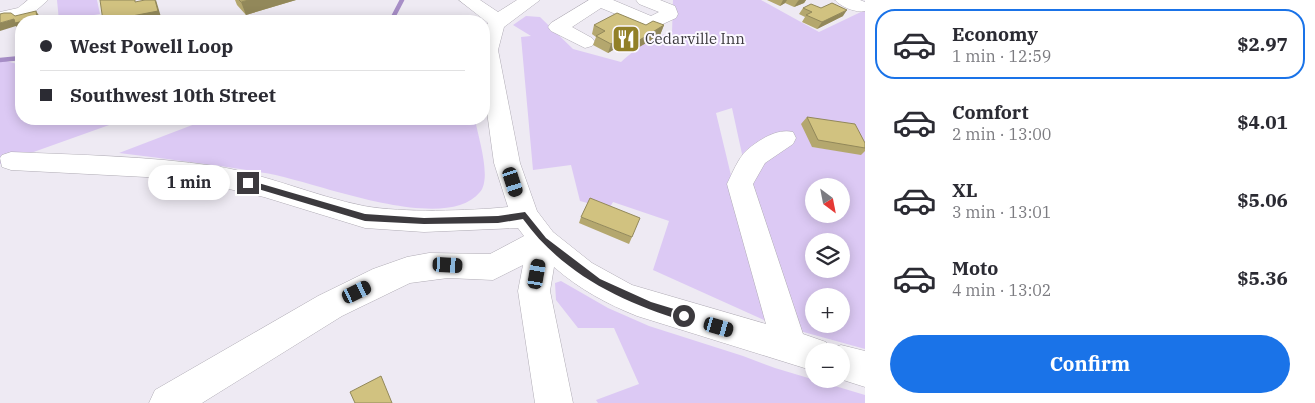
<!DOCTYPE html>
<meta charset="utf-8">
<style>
:root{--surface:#fff;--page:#f2f2f3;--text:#2b2b33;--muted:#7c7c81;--line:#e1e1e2;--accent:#1a73e8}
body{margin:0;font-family:"IBM Plex Serif",serif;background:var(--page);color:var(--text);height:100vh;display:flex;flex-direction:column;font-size:19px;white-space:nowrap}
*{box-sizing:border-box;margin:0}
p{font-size:16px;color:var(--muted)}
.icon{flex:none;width:28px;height:28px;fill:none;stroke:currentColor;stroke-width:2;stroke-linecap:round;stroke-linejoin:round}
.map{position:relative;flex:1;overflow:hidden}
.side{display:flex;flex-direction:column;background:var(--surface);width:450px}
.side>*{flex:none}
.hud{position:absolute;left:15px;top:15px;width:475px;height:110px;border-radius:20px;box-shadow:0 2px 12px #0003;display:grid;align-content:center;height:110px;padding:0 25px;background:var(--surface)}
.needle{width:32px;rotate:148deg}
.buttons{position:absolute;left:805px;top:178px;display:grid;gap:10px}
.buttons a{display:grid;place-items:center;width:45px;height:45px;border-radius:50%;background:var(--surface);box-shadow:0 2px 12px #0003;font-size:25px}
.end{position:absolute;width:22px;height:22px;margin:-11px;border:6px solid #3c3a3e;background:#fff;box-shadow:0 0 0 2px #fff}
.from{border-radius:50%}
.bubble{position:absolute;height:35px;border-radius:18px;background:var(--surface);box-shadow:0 2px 12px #0003;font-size:16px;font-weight:700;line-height:35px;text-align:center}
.car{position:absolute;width:15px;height:30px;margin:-15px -8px;border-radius:6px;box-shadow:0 0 4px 1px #0007;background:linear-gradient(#222 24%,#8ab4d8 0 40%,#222 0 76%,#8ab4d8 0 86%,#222 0)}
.hud b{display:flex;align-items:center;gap:18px;height:48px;font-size:19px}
.hud b+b{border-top:1px solid var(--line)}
.hud i{width:12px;height:12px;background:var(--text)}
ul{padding:9px 0 0;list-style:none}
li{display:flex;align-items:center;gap:15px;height:70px;margin:0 10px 8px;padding:0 15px;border:2px solid transparent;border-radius:20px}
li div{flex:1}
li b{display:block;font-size:19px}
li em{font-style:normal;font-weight:700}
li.on{border-color:var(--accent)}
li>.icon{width:45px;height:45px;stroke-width:1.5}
.action{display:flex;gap:10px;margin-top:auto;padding:10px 25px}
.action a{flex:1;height:58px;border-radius:30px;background:var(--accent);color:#fff;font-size:20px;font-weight:700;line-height:58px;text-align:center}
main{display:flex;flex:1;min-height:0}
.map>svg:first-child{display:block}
</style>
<main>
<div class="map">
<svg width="865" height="403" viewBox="0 0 865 403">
<rect width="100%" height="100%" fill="#eeeaf3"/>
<path fill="#dcc9f4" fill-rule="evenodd" d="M 57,0 L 97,0 L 100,14 L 59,21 Z
M 673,0 L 761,0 L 819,32 L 865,10 L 865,349 L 789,328 L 742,154 L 732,108 L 716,113 L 766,321 L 653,270 L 669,221 L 613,202 L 609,209 L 580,201 L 571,165 L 533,170 L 521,37 L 531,36 L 513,25 L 526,16 L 540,17 L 573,49 L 621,62 C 636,49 652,35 672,33 ZM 802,124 L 860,154 L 813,147 ZM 814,186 L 841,186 L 841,214 L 814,214 ZM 814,241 L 841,241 L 841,269 L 814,269 ZM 814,296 L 841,296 L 841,324 L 814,324 Z
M 6,61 L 21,65 L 21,119 L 126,119 L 0,164 L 0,62 Z
M 208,119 L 475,119 C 478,137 492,178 480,192 C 444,236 312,180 265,173 C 217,165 168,159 119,153 Z
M 561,281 L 608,308 L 649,326 L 743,356 L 775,368 L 865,395 L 865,403 L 598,403 L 596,400 L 639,384 L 614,328 L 578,328 L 556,300 L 555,283 Z"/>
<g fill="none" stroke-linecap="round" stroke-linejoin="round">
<path stroke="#a78ec7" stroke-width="4.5" d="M 391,21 L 402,0
M 0,60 L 21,58"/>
<defs>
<path id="minor" d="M 28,0 L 48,0 L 30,16 L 0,24 L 0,12 L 18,8 Z
M 459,0 L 480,0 L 498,12 L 517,0 L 540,0 L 504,27 L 498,50 L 520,163 L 537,211 L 553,232 L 592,263 L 632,285 L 766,324 L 727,184 C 732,174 738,158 747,150 C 759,140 777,128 793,132 L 796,138 L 793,144 L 765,163 L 753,184 L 803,334 L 826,342 L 829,349 L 841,345 L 865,351 L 865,387 L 840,379 L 841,351 L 814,351 L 814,371 L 637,316 C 607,304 579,289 554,267 L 550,291 L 573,403 L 535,403 L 518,291 L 523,265 L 493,280 L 448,278 L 410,283 L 342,316 L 202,403 L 149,403 L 155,390 L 318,296 L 373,269 L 407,257 L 429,253 L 490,254 L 524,236 L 518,228 L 424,232 L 365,228 L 264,197 L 216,186 L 146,177 L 11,170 L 2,167 L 0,158 L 2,155 L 11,152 C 79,155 147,156 215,166 C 266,174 314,196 364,206 C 403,213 468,211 508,207 L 494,163 L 484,90 L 484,29 L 488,23 Z
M 589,0 L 613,0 L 651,16 L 659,12 L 639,4 L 636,0 L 660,0 L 675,6 L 678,14 L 676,18 L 652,29 L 601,8 L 572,27 L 592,38 L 595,42 L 592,46 L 585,48 L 551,31 L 548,27 L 551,23 Z
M 835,0 L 860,0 L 865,2 L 865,11 C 856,13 841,7 835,0 Z"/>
</defs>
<use href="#minor" stroke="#b0acb5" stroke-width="1"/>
<use href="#minor" fill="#fff" fill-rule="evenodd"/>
</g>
<path fill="#b4a76e" d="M 235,0 L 296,0 L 246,15 L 237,5 Z
M 767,0 L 806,0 L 804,3 L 794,7 L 785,3 L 780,6 Z
M 803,8 L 821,8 L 843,16 L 817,29 L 802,22 L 805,17 L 799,14 Z
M 594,25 L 664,25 L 660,35 L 634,50 L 623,44 L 608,53 L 593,45 L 596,37 L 592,34 Z
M 807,117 L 865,143 L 865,151 L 861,155 L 812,147 L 801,124 Z
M 581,217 L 632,237 L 629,244 L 579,223 Z"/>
<path fill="#92885a" d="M 156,0 L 161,17 L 143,21 L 124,21 Z
M 249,0 L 296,0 L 246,15 L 241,2 Z
M 783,0 L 787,0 L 785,3 L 780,6 Z
M 799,0 L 806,0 L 804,3 L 794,7 L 798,1 Z
M 847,10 L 843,16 L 817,29 L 822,22 Z
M 36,11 L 40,17 L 41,21 L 22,21 Z
M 14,19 L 21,22 L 21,29 L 19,30 L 16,26 L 0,31 L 0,23 Z
M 664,25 L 660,35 L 634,50 L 638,41 Z
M 626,35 L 623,44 L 608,53 L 611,44 Z"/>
<path fill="#d1c280" stroke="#92885a" d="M 100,0 L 135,0 L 135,2 L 145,0 L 155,0 L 158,11 L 132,16 L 132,19 L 124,21 L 103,21 Z
M 239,0 L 249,0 L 241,2 Z
M 832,3 L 847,10 L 822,22 L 806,15 L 812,12 L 803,8 L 811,4 L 821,8 Z
M 36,11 L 37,18 L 15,23 L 14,19 L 0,23 L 0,14 L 4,13 L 11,13 L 15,16 Z
M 617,13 L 646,25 L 653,21 L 664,25 L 638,41 L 626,35 L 611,44 L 596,36 L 605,31 L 594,25 Z
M 807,117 L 855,124 L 865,143 L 865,148 L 818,140 Z
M 590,198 L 640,218 L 632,237 L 581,217 Z
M 381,376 L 392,403 L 355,403 L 350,392 Z"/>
<path fill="#3c3a3e" d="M 248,180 L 365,214 L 424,218 L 498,216 L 525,212 L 546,238 L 600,279 L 651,302 L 687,313 L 689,316 L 684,321 C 621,302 562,273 523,219 L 498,223 L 424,224 L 365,221 L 245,185 L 244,183 Z"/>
<defs>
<symbol id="restaurant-square" viewBox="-11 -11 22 22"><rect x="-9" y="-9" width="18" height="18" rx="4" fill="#928027" stroke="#fbf8ff"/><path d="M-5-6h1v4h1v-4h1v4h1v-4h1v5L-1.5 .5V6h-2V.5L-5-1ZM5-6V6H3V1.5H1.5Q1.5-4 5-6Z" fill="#fff"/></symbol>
</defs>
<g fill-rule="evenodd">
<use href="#restaurant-square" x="610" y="23" width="32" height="32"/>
</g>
<g text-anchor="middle" stroke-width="4" stroke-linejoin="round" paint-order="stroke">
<g font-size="15" fill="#3c3a3e" stroke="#fbf8ff" text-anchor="start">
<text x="645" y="44">Cedarville Inn</text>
</g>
</g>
</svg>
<div class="buttons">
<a><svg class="needle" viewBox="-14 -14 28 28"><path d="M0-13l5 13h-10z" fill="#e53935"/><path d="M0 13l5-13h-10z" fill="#7c7c81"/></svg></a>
<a><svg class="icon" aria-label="layers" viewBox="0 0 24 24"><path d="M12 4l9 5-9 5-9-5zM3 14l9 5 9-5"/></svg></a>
<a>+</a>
<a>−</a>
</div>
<i class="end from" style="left:684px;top:316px"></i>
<i class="end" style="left:248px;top:183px"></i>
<div class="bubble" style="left:148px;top:165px;width:82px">1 min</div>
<i class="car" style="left:513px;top:182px;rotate:162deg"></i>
<i class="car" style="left:448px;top:265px;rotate:93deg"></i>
<i class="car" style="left:537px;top:274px;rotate:10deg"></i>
<i class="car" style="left:357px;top:292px;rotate:64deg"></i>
<i class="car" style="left:719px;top:327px;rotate:106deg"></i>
<div class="hud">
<b><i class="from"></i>West Powell Loop</b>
<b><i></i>Southwest 10th Street</b>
</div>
</div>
<section class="side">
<ul>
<li class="on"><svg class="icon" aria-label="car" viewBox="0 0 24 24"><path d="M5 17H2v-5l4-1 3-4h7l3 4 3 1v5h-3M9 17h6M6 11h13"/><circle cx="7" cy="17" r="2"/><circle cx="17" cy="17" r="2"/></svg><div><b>Economy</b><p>1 min · 12:59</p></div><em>$2.97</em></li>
<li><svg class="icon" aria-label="car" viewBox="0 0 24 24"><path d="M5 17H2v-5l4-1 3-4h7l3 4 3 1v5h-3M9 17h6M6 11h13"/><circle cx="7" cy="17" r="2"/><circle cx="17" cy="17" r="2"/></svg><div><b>Comfort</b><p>2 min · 13:00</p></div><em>$4.01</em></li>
<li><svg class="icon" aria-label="car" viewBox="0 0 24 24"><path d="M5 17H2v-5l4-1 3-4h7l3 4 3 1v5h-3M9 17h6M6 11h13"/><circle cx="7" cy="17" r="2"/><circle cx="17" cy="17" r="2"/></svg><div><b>XL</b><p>3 min · 13:01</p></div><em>$5.06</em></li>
<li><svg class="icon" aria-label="car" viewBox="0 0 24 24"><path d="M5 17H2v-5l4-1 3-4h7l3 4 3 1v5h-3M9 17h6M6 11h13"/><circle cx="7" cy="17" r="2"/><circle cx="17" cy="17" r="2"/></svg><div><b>Moto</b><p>4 min · 13:02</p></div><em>$5.36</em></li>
</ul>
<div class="action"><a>Confirm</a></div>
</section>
</main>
